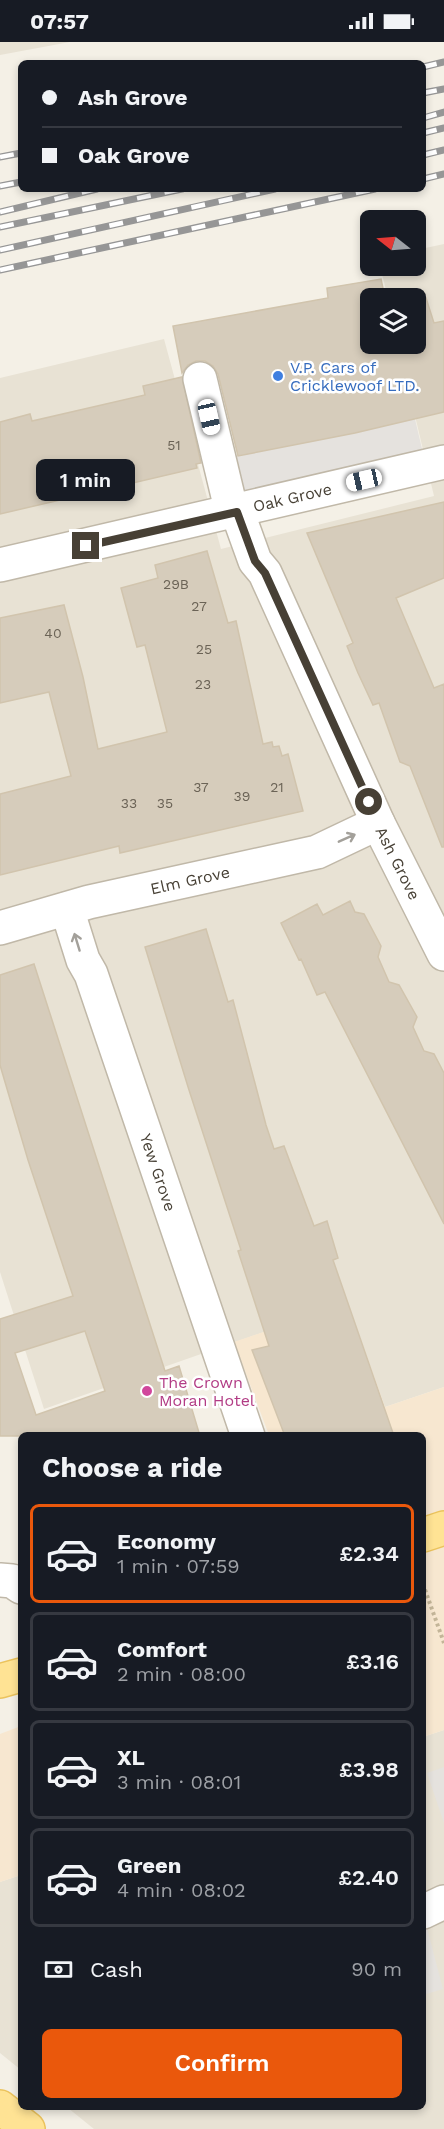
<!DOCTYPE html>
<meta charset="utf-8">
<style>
:root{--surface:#171b24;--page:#20242c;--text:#f1f3f6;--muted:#9ea1a6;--line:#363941;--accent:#ea580c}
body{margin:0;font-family:"Work Sans",sans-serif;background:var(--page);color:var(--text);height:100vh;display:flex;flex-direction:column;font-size:22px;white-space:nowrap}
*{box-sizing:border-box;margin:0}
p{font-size:20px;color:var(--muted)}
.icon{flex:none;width:33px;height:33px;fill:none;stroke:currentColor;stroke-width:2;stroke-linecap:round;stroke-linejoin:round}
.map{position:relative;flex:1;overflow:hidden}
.details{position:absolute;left:18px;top:1390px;width:408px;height:678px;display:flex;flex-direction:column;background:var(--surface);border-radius:9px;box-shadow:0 3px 9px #0003}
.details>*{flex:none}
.banner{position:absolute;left:18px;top:18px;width:408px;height:132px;border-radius:9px;box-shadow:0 3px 9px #0003;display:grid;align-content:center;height:132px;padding:0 24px;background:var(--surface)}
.needle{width:39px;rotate:287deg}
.buttons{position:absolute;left:360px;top:168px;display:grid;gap:12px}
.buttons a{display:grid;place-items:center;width:66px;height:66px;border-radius:9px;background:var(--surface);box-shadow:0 3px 9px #0003;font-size:30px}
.end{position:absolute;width:27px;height:27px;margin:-14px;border:8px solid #474035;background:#fff;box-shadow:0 0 0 3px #fff}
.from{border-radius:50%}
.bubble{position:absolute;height:42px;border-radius:9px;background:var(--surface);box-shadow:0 3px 9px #0003;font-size:20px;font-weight:600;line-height:42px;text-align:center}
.car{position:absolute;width:18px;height:36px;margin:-18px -9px;border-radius:8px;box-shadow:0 0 4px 2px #0007;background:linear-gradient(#fff 24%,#345 0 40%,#fff 0 76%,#345 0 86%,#fff 0)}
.banner b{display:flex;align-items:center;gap:21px;height:57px;font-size:22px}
.banner b+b{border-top:2px solid var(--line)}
.banner i{width:15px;height:15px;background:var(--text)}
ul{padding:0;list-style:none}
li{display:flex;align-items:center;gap:18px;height:99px;margin:0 12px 9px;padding:0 12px;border:3px solid var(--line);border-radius:9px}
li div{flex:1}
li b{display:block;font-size:22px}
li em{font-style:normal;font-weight:600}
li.current{border-color:var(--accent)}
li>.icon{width:54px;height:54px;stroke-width:1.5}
h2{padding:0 24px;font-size:27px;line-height:72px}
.pay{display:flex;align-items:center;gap:15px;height:66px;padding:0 24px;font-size:22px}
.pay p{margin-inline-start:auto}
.action{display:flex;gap:12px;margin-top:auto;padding:12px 24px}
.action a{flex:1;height:69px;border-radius:9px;background:var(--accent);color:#fff;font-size:24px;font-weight:600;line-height:69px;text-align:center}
.status{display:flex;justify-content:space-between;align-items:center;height:42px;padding:0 30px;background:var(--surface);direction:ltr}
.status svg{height:16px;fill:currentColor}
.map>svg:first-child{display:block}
</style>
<div class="status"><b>07:57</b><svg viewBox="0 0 49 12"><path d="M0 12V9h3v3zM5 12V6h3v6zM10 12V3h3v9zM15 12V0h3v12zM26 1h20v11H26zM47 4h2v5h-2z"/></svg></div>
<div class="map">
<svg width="444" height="2087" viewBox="0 0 444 2087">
<rect width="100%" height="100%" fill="#f4f0e6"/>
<path fill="#e8e2d4" d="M 0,0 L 70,0 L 0,13 Z
M 444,202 L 444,1345 L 385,1365 L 347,1261 L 44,1367 L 0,1230 L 0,336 L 164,297 L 221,507 L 434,454 L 398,302 L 416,302 L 416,256 L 388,256 L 380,224 L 416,224 L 416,208 Z
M 444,1688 L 444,2087 L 94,2087 L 68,2066 L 423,2066 L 423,1695 Z
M 21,1833 L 21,2028 L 0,2011 L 0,1840 Z"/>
<path fill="#f7e7d0" d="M 348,1261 L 385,1365 L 444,1345 L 444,1688 L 423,1695 L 423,1394 L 269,1393 L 234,1300 Z
M 21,1684 L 21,1833 L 0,1840 L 0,1692 Z"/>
<path fill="#e5e2de" d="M 415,377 L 426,424 L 261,462 L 238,442 L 230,415 Z
M 444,1725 L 444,1781 L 427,1731 Z
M 423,1871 L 443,1947 L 423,1953 Z"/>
<path fill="#d6ccbb" stroke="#d1c4ad" stroke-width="1.5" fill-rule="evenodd" d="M 381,237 L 385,256 L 370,256 L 370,302 L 416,302 L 416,260 L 426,256 L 434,281 L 444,279 L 444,370 L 355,391 L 238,414 L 218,332 L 213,324 L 205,319 L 196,319 L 188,323 L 182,331 L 173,284 L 328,256 L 327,246 Z
M 182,335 L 201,421 L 196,422 L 197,426 L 0,472 L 0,380 L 30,372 L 32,379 L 145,353 L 143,344 Z
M 444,460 L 444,536 L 396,556 L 434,646 L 444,642 L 444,805 L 442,805 L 410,724 L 400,720 L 379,661 L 373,663 L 358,631 L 347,604 L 353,601 L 307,491 Z
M 207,509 L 228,581 L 236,579 L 263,702 L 272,700 L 273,705 L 279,704 L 282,714 L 288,712 L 303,769 L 120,811 L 119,804 L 0,833 L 0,752 L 71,734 L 49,650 L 0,661 L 0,576 L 64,563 L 83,635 L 98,707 L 167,690 L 145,603 L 137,605 L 121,546 L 158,536 L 155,523 Z
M 350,859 L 355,870 L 364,872 L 381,904 L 378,915 L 389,940 L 399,943 L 417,975 L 413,985 L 424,1009 L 434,1012 L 444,1031 L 444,1182 L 325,950 L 317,953 L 301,917 L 299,918 L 281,881 L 317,862 L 323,873 Z
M 206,887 L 228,960 L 233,958 L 266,1083 L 274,1107 L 284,1104 L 314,1184 L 327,1179 L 338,1216 L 333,1218 L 394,1394 L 285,1394 L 252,1308 L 269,1304 L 238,1209 L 241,1208 L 189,1048 L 145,905 Z
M 34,922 L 165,1329 L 179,1324 L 200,1394 L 0,1394 L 0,1277 L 73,1254 L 28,1118 L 0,1023 L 0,933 ZM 85,1289 L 105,1349 L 36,1373 L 15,1311 Z"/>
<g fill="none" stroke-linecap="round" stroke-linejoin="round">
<defs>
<g id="minor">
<path d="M 200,337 L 232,471"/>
<path id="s1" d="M 237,469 L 255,519 L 265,531 L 378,781 L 444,912"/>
<path id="s2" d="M 0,523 L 444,420"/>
<path id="s3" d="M 67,867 L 83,918 L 91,932 L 248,1394"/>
<path id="s4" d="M 0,886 L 89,860 L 317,810 L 378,781"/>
<path d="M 0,1538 L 12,1539 L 21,1545"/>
<path d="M 423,1870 L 444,1860"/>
</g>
<path id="major" d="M 423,1493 L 444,1486
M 0,1639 L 21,1633
M 0,2065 L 28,2087"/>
</defs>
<use href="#minor" stroke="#c0b8a8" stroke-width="36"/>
<use href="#major" stroke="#ebc35d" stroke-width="36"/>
<path stroke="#c3b598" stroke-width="4" stroke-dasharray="3 3" stroke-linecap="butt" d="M 423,1542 L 444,1601"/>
<use href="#minor" stroke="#fff" stroke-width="33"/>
<use href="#major" stroke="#ffe394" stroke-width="33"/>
<defs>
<path id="rail" d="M 423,25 L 444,20
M 423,51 L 444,47
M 423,76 L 444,70
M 423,91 L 444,86
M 423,113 L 444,108
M 0,115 L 21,111
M 423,137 L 444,132
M 0,144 L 21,140
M 0,170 L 97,147
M 0,185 L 182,147
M 0,208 L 275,147
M 0,228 L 375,147"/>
</defs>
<use href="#rail" stroke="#969696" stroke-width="7"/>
<use href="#rail" stroke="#fff" stroke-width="4.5" stroke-dasharray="14" stroke-linecap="butt"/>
</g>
<defs><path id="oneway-shaft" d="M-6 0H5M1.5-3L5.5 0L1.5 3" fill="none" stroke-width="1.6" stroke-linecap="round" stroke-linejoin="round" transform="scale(1.5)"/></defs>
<g stroke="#a3a09a">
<use href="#oneway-shaft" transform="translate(347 796) rotate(-24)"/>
<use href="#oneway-shaft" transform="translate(77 900) rotate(-107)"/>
</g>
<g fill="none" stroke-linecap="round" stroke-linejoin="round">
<path stroke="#474035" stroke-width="8" d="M 86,504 L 237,470 L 255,519 L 265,531 L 369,760"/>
</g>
<circle fill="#3f7fe0" stroke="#fff" stroke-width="2" cx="278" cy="334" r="6"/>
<circle fill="#d1479c" stroke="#fff" stroke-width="2" cx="147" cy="1349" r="6"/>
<g text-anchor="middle" stroke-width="5" stroke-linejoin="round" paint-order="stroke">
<g font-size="14" fill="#6b6356">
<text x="174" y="408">51</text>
<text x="176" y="547">29B</text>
<text x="199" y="569">27</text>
<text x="53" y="596">40</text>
<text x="204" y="612">25</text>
<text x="203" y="647">23</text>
<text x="201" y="750">37</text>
<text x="277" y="750">21</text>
<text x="242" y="759">39</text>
<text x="129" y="766">33</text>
<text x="165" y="766">35</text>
</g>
<g font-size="16" fill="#366cbe" stroke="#fff" text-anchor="start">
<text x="290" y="331">V.P. Cars of<tspan x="290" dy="18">Cricklewoof LTD.</tspan></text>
</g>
<g font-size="16" fill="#474035" stroke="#fff">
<text dy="6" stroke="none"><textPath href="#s2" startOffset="300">Oak Grove</textPath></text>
<text dy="6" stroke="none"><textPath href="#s1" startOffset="388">Ash Grove</textPath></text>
<text dy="6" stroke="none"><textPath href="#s4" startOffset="196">Elm Grove</textPath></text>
<text dy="6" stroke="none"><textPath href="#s3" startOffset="279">Yew Grove</textPath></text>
</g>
<g font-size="16" fill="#b23c85" stroke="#fff" text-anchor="start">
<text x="159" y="1346">The Crown<tspan x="159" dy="18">Moran Hotel</tspan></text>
</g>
</g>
</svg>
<div class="buttons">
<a><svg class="needle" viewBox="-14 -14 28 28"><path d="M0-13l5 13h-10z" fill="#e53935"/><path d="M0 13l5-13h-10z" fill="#9ea1a6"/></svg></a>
<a><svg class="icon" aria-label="layers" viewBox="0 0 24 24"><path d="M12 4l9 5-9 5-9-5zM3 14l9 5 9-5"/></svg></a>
</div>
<i class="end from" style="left:369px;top:760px"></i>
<i class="end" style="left:86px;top:504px"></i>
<div class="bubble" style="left:36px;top:417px;width:99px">1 min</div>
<i class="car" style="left:209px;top:375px;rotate:167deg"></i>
<i class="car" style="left:364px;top:438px;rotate:257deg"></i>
<div class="banner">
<b><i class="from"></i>Ash Grove</b>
<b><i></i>Oak Grove</b>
</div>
<section class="details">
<h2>Choose a ride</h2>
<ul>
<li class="current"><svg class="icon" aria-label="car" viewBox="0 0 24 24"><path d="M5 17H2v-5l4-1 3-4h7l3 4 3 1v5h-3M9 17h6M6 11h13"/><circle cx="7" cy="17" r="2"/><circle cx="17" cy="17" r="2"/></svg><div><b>Economy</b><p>1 min · 07:59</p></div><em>£2.34</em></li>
<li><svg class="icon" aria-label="car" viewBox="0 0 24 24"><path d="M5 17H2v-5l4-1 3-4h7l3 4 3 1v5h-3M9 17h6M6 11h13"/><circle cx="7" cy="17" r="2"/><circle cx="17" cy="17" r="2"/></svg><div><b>Comfort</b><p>2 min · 08:00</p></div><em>£3.16</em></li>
<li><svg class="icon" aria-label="car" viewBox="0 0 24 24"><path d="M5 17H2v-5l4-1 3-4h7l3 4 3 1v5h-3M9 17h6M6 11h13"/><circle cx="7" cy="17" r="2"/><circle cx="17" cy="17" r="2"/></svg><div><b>XL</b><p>3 min · 08:01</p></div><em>£3.98</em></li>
<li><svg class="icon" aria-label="car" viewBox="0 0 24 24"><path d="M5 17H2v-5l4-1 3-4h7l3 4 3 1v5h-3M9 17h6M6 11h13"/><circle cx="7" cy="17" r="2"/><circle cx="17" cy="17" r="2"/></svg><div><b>Green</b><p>4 min · 08:02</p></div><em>£2.40</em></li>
</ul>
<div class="pay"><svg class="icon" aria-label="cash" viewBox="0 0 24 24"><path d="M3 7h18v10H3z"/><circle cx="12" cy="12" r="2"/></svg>Cash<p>90 m</p></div>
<div class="action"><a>Confirm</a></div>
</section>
</div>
